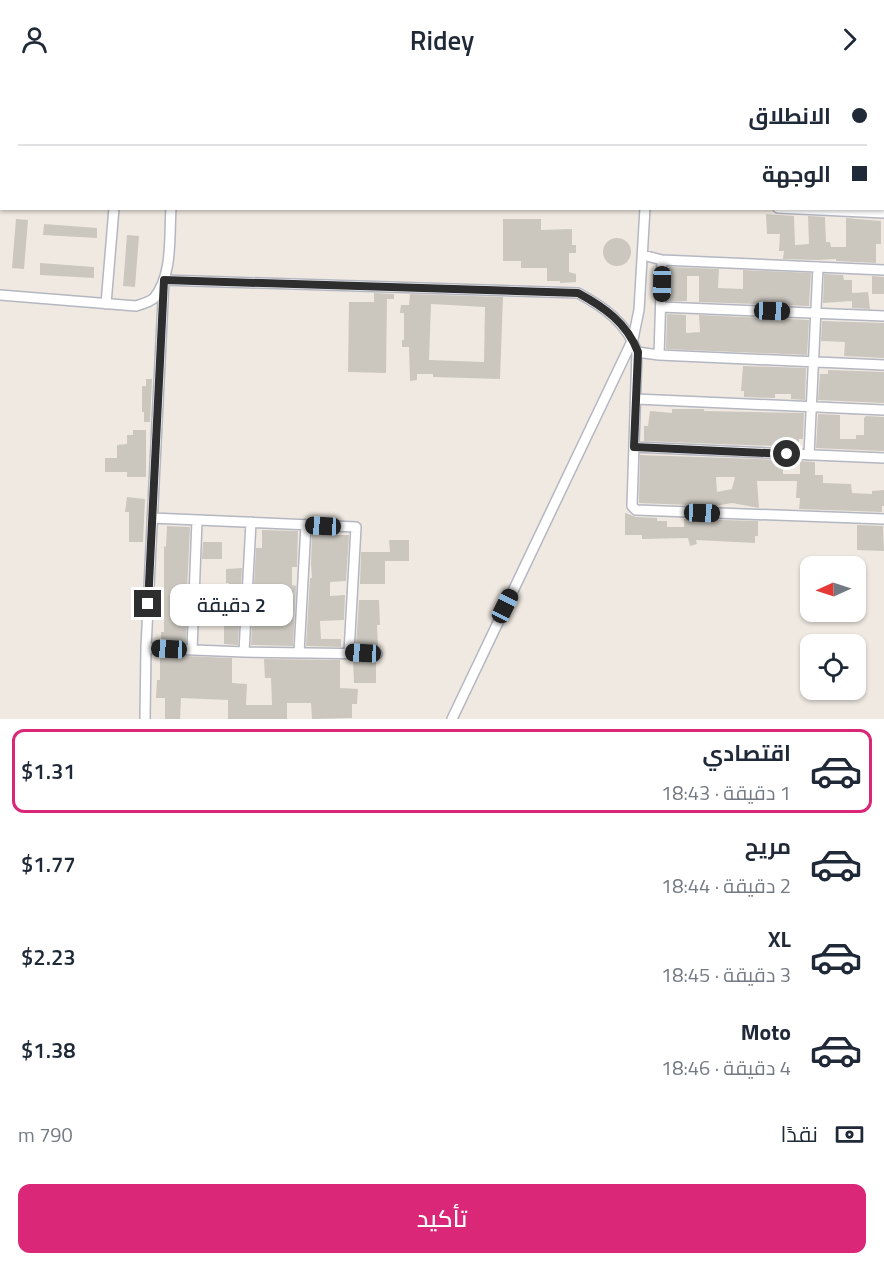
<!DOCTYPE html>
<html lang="ar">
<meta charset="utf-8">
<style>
:root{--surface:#fff;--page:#f6f6f7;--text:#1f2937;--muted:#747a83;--line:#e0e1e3;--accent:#db2777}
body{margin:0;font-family:"Titillium Web",Cairo,sans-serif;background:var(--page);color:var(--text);direction:rtl;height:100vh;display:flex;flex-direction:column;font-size:22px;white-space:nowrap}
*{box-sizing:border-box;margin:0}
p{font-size:20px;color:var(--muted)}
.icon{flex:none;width:33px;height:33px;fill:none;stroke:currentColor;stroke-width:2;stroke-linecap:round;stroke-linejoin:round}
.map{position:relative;height:641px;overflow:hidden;direction:ltr}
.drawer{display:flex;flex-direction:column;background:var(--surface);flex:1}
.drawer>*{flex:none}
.guide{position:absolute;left:0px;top:0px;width:885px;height:132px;box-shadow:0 2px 4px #0004;direction:rtl;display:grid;align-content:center;height:132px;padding:0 18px;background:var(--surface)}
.needle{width:39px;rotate:267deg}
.controls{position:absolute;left:800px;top:478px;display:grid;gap:12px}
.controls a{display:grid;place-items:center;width:66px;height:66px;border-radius:12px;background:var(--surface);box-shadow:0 2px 4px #0004;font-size:30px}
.end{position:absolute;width:27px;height:27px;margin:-14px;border:8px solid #2e2e2e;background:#fff;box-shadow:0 0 0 3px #fff}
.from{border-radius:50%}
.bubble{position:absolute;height:42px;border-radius:12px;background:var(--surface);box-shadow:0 2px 4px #0004;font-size:20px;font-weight:600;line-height:42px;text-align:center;direction:rtl}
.car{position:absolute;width:18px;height:36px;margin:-18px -9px;border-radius:8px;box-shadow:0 0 4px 2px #0007;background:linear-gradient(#222 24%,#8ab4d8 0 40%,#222 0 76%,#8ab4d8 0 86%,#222 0)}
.guide b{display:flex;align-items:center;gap:21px;height:57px;font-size:22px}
.guide b+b{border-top:2px solid var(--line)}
.guide i{width:15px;height:15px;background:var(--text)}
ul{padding:10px 0 0;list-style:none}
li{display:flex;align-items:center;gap:18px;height:84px;margin:0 12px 9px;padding:0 6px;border:3px solid transparent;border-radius:12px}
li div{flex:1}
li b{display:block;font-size:22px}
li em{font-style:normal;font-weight:600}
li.selected{border-color:var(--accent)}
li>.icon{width:54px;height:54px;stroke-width:1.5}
.pay{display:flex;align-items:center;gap:15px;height:66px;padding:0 18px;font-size:22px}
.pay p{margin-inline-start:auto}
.primary-button{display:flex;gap:12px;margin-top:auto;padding:12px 18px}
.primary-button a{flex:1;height:69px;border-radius:12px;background:var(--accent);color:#fff;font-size:24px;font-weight:600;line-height:69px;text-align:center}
header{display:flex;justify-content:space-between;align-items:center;height:78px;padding:0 18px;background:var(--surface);font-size:27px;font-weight:600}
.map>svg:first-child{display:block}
</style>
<header><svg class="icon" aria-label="forward" viewBox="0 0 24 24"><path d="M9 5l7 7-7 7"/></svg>Ridey<svg class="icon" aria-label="person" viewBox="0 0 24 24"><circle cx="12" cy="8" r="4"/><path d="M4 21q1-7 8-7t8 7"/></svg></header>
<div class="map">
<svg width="884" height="641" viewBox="0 0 884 641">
<rect width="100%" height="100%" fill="#efe9e1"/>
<path fill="#cbc7bf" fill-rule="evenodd" d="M 766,136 L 794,138 L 795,167 L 809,166 L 808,138 L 825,139 L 826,164 L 830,164 L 831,169 L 846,169 L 846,140 L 881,143 L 881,166 L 876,166 L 876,185 L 836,183 L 836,181 L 818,182 L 783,181 L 784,173 L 779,173 L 780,156 L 767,156 Z
M 16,141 L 28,142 L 24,191 L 12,190 Z
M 503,141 L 541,141 L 541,152 L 572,151 L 572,167 L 576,167 L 576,175 L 569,175 L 569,194 L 576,196 L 576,204 L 560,205 L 560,203 L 547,203 L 547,190 L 521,190 L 521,183 L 503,183 Z
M 44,146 L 97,150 L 97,160 L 43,157 Z
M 127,157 L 139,158 L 135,209 L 123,208 Z
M603 174a14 14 0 1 1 28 0a14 14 0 1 1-28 0Z
M 40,185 L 94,189 L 94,200 L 40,197 Z
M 669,189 L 719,191 L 718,210 L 743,211 L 743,192 L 811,195 L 809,228 L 699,224 L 699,198 L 687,198 L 687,223 L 668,223 Z
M 824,196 L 843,197 L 844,202 L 852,202 L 852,215 L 868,214 L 870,231 L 852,230 L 852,223 L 823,225 Z
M 872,198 L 884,199 L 884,216 L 872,216 Z
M 374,215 L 394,216 L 394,221 L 387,221 L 386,295 L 348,294 L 349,224 L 374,224 Z
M 410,216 L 503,219 L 500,301 L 433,299 L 433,296 L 417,296 L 417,302 L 410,303 L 409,269 L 402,269 L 402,262 L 404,262 L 404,235 L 400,235 L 401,227 L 409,227 ZM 431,226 L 485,229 L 484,284 L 429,282 Z
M 667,236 L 686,237 L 686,255 L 700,254 L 699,237 L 809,242 L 807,277 L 666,271 Z
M 822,243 L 884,245 L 884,280 L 844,278 L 845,264 L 821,263 Z
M 743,288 L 806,290 L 805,322 L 791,321 L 791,316 L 775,316 L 775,320 L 744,319 L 744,313 L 741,313 Z
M 828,292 L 884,294 L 884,325 L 818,322 L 820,296 L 828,296 Z
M 146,301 L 152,301 L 150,344 L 144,344 L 144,334 L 142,334 L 142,308 L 146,308 Z
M 672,331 L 704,331 L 704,333 L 804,335 L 803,361 L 799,361 L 799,369 L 644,363 L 644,348 L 648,348 L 650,333 L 672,335 Z
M 818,336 L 840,337 L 840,361 L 856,361 L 856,357 L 864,357 L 864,340 L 866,338 L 884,339 L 884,373 L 816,370 Z
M 133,352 L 146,352 L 146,399 L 127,399 L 127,394 L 105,394 L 105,380 L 117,380 L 117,367 L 127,366 L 127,357 L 133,357 Z
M 640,377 L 783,382 L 783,396 L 800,396 L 800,383 L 815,384 L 815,397 L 823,397 L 823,405 L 851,406 L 852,415 L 872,416 L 872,413 L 884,412 L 884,428 L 882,428 L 882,434 L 799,431 L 800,420 L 796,420 L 797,403 L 757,403 L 759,430 L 732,425 L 715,428 L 639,425 ZM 716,399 L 735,399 L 732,411 L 717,414 Z
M 127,419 L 145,421 L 143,464 L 129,464 L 129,434 L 125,434 Z
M 625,435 L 636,439 L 657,440 L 657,443 L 667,443 L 667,449 L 684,449 L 684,441 L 758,443 L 758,458 L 755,458 L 755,465 L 696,462 L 697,466 L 690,468 L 688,460 L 642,461 L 642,457 L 625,457 Z
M 857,447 L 883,448 L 884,473 L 857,472 Z
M 167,448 L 190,449 L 187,513 L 182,513 L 181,529 L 187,529 L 186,565 L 161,564 L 161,554 L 164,554 L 164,468 L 166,469 Z
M 262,452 L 298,453 L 297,489 L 292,489 L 292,507 L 296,508 L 293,568 L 251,567 L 256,470 L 262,470 Z
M 312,454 L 328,455 L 328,457 L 349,457 L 346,503 L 330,504 L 330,518 L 345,517 L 344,542 L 320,543 L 321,561 L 341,561 L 341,569 L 306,568 L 310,500 L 312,500 L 311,486 Z
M 389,462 L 409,462 L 409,483 L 385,483 L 385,506 L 360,506 L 361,474 L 390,474 Z
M 203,464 L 222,464 L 222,481 L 202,481 Z
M 242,490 L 238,567 L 224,566 L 224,543 L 229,543 L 229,505 L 226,505 L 226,491 Z
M 359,522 L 379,522 L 380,547 L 377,547 L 378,569 L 356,569 Z
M 160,577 L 232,580 L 232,605 L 247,606 L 246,627 L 272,627 L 271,600 L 265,600 L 264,581 L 340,582 L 340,610 L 358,611 L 357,626 L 352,626 L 352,640 L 312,641 L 311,625 L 287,625 L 287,641 L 228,641 L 228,622 L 181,620 L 180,641 L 165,641 L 165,620 L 156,620 L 157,602 L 160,602 Z
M 353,582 L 376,583 L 376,605 L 354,605 Z"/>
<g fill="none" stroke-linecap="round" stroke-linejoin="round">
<defs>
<path id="minor" d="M 49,2 L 49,0
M 177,2 L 177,0
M 652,2 L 652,0
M 0,27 L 2,27
M 884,74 L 884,75
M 0,119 L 2,119
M 778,130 L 884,135
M 643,177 L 662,182 L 884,192
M 0,217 L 136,228 C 142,226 150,224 154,220 C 173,197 169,159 171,130
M 106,226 L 114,130
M 661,229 L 884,238
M 637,274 L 659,277 L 884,287
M 659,277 L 662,182
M 636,321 L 884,332
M 634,369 L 884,380
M 809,377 L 818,189
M 152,440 L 356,449 L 349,574
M 192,572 L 197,442
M 244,574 L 251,444
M 299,575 L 306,447
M 377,576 L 244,574 L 146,570 L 164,202 L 578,215 C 604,229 627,245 637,274 L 632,428 L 636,432 L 884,441
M 145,641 L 146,570
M 452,641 L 633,261 L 639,232 L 645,130"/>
</defs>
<use href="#minor" stroke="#b4b7c1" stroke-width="12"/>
<use href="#minor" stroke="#fff" stroke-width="9"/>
</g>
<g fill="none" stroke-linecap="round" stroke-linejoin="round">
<path stroke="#2e2e2e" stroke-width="8" d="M 148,526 L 164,202 L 578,215 C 604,229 627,245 638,274 L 634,369 L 787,376"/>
</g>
</svg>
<div class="controls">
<a><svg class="needle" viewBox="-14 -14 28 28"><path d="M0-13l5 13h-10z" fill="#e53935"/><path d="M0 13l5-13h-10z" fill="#747a83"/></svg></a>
<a><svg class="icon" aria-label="locate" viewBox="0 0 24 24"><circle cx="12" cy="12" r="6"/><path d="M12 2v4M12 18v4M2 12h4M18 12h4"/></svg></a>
</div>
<i class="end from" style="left:787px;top:376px"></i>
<i class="end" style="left:148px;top:526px"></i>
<div class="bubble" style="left:170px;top:506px;width:123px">2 دقيقة</div>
<i class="car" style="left:662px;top:206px;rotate:181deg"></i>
<i class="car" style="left:772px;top:233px;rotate:92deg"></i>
<i class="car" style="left:702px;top:435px;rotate:92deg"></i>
<i class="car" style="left:323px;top:448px;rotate:273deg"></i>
<i class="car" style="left:505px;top:528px;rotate:26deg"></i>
<i class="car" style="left:169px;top:571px;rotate:273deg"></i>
<i class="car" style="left:363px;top:575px;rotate:273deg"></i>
<div class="guide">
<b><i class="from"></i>الانطلاق</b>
<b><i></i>الوجهة</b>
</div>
</div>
<section class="drawer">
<ul>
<li class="selected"><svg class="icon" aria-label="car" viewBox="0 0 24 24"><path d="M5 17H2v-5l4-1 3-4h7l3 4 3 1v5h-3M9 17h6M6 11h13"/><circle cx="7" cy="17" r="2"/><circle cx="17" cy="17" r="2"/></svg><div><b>اقتصادي</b><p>1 دقيقة · 18:43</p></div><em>$1.31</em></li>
<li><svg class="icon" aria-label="car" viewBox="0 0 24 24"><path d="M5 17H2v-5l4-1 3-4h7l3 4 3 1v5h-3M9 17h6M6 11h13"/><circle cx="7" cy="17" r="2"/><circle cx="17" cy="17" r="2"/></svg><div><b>مريح</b><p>2 دقيقة · 18:44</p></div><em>$1.77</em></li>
<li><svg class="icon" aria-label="car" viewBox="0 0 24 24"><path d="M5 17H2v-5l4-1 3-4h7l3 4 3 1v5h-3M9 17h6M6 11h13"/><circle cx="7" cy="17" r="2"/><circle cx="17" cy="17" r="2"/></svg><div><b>XL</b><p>3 دقيقة · 18:45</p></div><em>$2.23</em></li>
<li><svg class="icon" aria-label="car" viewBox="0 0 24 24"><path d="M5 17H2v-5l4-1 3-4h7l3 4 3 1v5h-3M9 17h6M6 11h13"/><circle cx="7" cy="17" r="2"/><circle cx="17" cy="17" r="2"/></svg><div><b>Moto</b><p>4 دقيقة · 18:46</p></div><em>$1.38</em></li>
</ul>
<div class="pay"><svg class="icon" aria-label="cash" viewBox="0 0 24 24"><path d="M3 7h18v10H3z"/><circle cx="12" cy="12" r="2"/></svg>نقدًا<p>790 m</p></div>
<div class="primary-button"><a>تأكيد</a></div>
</section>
